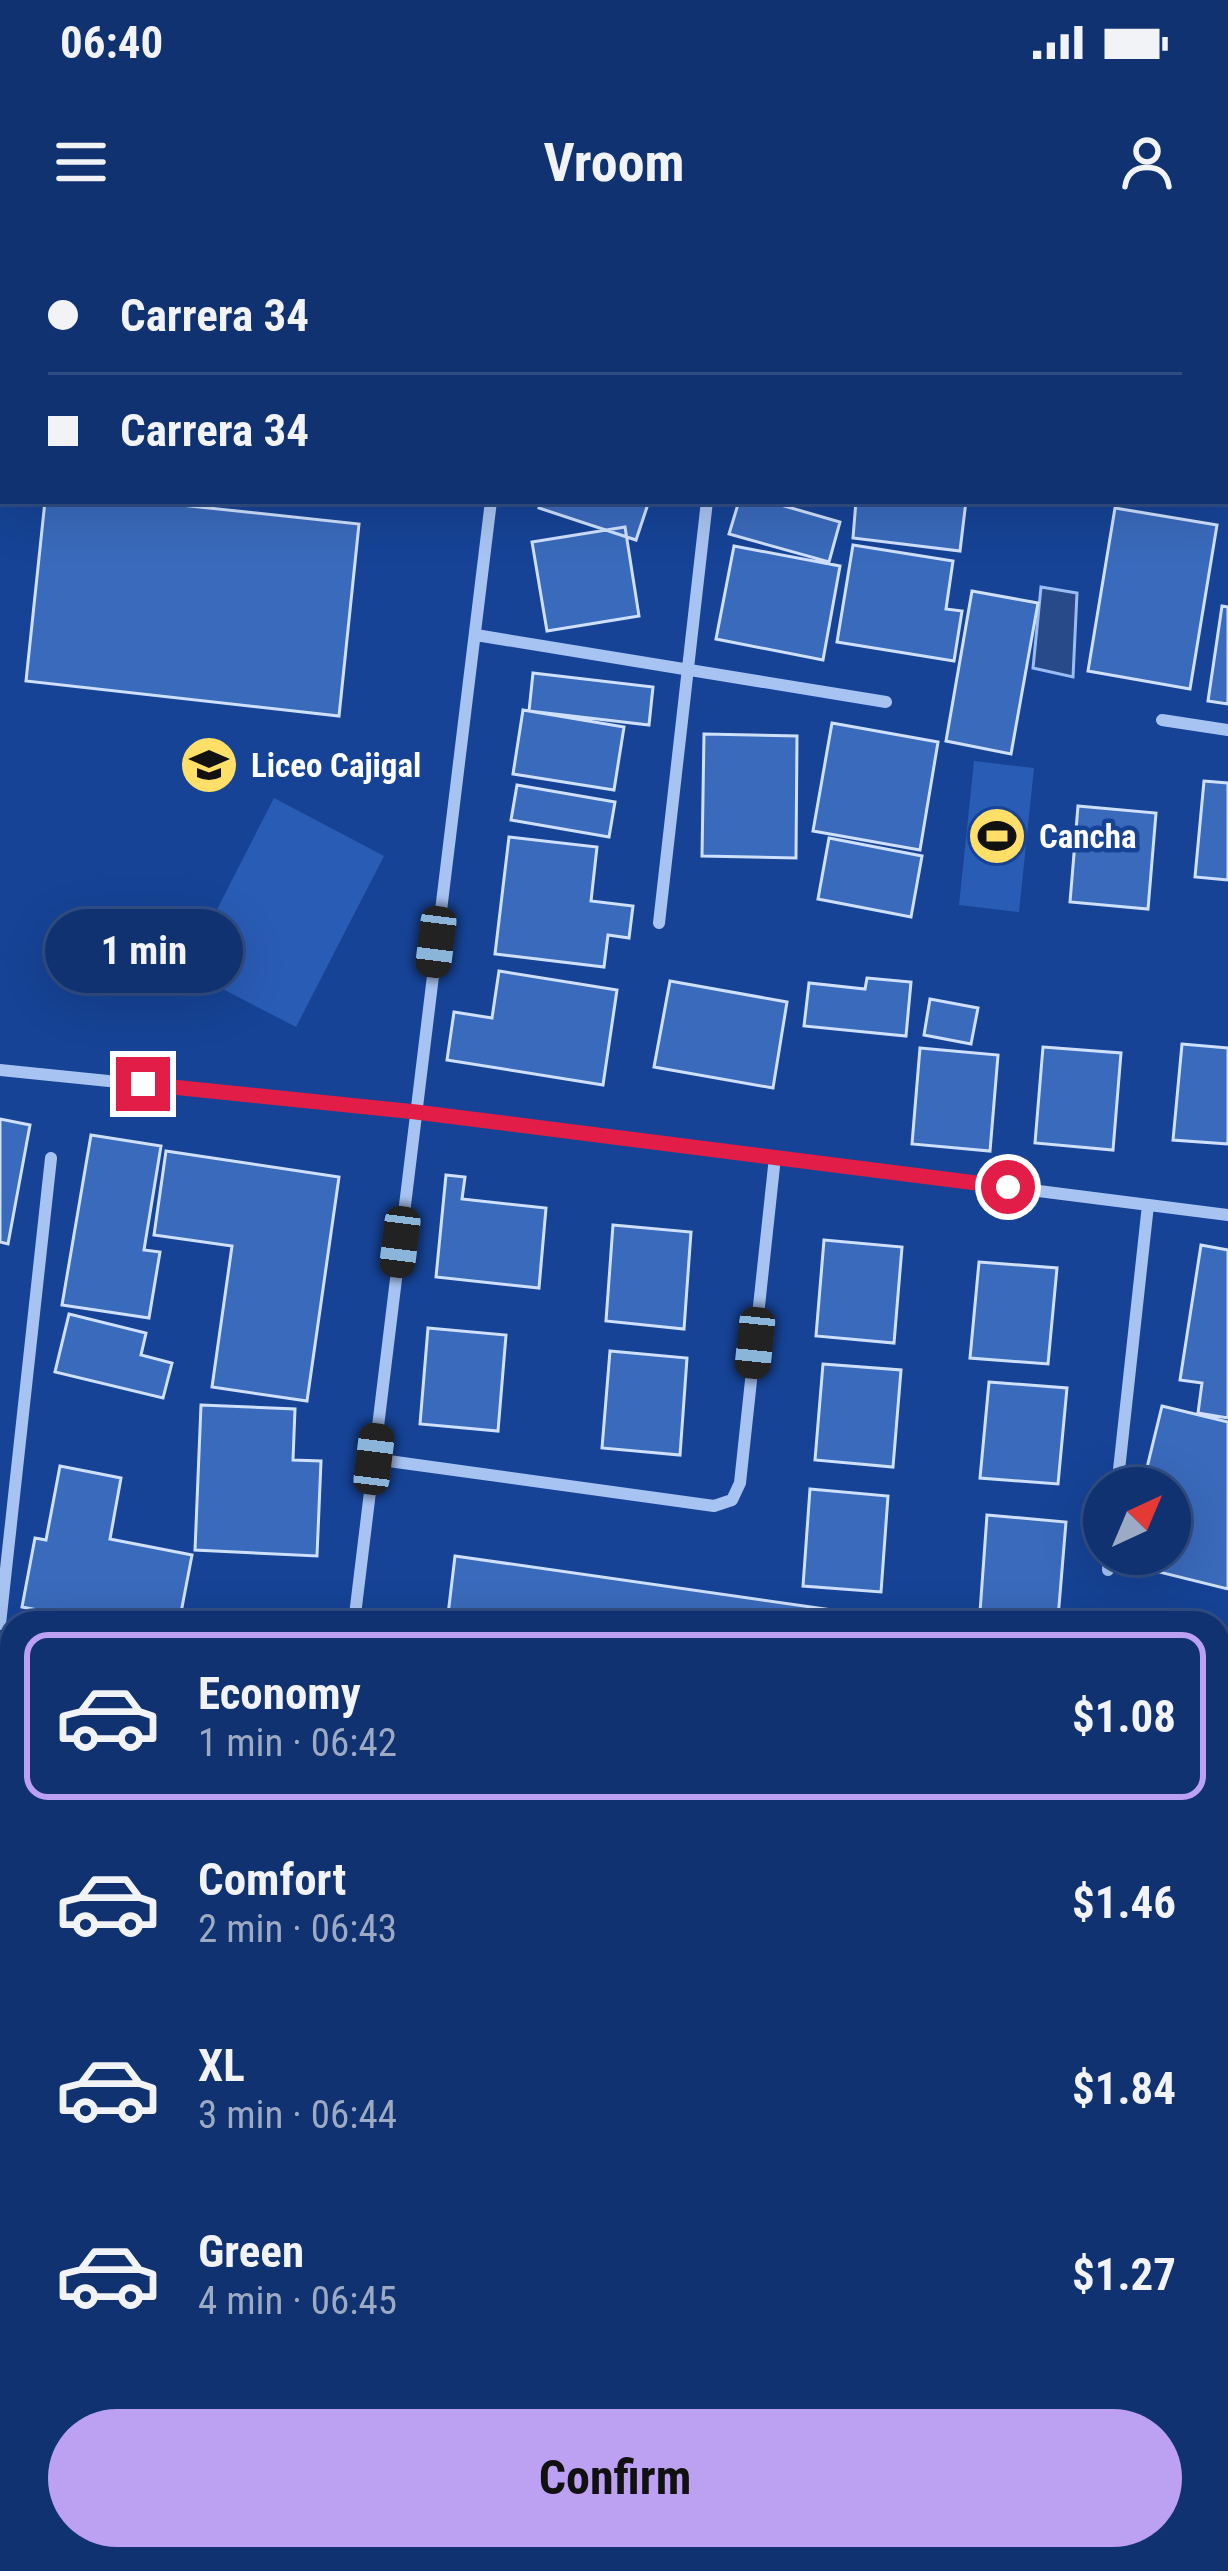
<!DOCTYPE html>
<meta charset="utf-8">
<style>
:root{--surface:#103270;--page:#1e3e78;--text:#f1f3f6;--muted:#9caac3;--line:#304d83;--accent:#bca0f2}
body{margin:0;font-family:"Roboto Condensed",sans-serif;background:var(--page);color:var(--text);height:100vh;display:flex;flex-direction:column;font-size:45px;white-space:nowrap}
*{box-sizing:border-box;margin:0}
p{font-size:39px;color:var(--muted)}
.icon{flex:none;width:66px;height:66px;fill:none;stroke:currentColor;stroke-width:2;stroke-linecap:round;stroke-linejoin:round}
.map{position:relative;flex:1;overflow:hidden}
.details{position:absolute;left:0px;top:1371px;width:1230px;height:960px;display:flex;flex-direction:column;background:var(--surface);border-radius:36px 36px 0 0;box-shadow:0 12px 48px #0002,0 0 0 3px var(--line)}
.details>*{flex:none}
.top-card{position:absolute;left:0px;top:0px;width:1230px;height:264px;box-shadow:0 12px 48px #0002,0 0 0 3px var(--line);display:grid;align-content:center;height:264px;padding:0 48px;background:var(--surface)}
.needle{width:78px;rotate:44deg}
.controls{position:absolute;left:1083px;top:1227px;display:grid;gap:24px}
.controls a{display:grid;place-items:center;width:108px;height:108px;border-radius:50%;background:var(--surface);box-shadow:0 12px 48px #0002,0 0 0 3px var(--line);font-size:60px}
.end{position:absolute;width:54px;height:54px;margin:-27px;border:15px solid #e11d48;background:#fff;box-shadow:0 0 0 6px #fff}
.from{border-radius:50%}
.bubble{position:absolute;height:84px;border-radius:42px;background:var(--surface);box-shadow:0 12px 48px #0002,0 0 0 3px var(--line);font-size:39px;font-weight:700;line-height:84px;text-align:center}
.car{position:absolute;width:36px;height:72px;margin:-36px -18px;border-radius:15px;box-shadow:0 0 9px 3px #0007;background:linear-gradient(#222 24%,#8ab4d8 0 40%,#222 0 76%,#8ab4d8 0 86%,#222 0)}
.top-card b{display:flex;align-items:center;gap:42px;height:114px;font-size:45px}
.top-card b+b{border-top:3px solid var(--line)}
.top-card i{width:30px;height:30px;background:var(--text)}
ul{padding:21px 0 0;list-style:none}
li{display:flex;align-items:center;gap:36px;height:168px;margin:0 24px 18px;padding:0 24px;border:6px solid transparent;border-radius:24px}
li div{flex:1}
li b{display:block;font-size:45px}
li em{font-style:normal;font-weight:700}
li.on{border-color:var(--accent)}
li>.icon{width:108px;height:108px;stroke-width:1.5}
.button{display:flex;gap:24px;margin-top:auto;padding:24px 48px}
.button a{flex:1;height:138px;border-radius:72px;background:var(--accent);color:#111;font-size:48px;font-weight:700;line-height:138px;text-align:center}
.status{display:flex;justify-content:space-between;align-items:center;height:84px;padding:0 60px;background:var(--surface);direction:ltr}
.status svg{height:33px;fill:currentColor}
header{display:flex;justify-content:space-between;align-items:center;height:156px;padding:0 48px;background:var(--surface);font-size:54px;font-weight:700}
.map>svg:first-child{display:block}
</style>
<div class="status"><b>06:40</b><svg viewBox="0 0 49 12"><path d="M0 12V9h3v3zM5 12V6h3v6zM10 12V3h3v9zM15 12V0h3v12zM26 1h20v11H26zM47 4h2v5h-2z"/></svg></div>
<header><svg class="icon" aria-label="menu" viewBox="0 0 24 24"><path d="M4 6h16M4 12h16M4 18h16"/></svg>Vroom<svg class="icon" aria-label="person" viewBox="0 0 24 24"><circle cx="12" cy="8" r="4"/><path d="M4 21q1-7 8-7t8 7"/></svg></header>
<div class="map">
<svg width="1228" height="2331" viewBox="0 0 1228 2331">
<rect width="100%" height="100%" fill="#164396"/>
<path fill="#295cb5" d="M 974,521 L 1034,528 L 1019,672 L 959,665 Z
M 274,558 L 384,616 L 296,787 L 186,730 Z"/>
<path fill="#284a88" stroke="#9abcf4" stroke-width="3" d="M 1041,347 L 1077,353 L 1073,437 L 1033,428 Z"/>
<path fill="#3a6abc" stroke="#cee0fc" stroke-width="3" d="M 72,0 L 145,0 L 172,3 L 72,3 Z
M 598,0 L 676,0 L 597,3 Z
M 942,0 L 942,3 L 872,3 L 872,1 Z
M 45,261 L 143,261 L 359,284 L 339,476 L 26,441 Z
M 541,261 L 649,261 L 636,300 L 539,268 Z
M 739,261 L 767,261 L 840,282 L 829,322 L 729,294 Z
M 856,261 L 966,261 L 960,311 L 853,298 Z
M 1115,268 L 1217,285 L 1190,449 L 1088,431 Z
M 625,287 L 639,376 L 547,391 L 532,302 Z
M 853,305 L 953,321 L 946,369 L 962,371 L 954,421 L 837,402 Z
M 734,306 L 840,326 L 823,420 L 716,399 Z
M 972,351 L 1038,363 L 1011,514 L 946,501 Z
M 1222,366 L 1228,367 L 1228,464 L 1208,461 Z
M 533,433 L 653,447 L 649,485 L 529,471 Z
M 523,470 L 624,487 L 614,550 L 513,534 Z
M 832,483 L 938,502 L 920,610 L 813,591 Z
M 704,494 L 797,496 L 796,618 L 702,616 Z
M 1204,541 L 1228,543 L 1228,640 L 1195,637 Z
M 517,545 L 615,562 L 609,597 L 511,580 Z
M 1078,566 L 1156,573 L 1148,669 L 1070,662 Z
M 509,597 L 597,607 L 591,661 L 633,666 L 629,698 L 608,695 L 604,727 L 495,714 Z
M 829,598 L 922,616 L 911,677 L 818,659 Z
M 499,731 L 617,750 L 603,845 L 447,820 L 454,772 L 492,778 Z
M 867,738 L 911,742 L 906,796 L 804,786 L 809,743 L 865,749 Z
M 670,741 L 787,762 L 773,848 L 654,827 Z
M 930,759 L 978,768 L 971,804 L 924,795 Z
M 1182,804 L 1228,808 L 1228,904 L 1173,900 Z
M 1043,807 L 1121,813 L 1113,910 L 1035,903 Z
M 920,808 L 998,815 L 990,911 L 912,904 Z
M 0,879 L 30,885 L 8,1004 L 0,1002 Z
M 91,895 L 161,906 L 144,1010 L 160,1012 L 149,1078 L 62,1065 Z
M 166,911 L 339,937 L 307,1161 L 212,1147 L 232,1006 L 154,995 Z
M 446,935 L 465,937 L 462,959 L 546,968 L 539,1048 L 436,1037 Z
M 613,985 L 691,992 L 684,1089 L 606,1081 Z
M 824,1000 L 902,1007 L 894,1103 L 816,1096 Z
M 1201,1005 L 1228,1010 L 1228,1178 L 1198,1173 L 1202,1143 L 1180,1140 Z
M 979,1022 L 1057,1028 L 1048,1124 L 970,1118 Z
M 69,1074 L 146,1093 L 141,1115 L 172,1123 L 163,1158 L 55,1132 Z
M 428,1088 L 506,1095 L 498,1191 L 420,1184 Z
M 610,1111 L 687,1118 L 680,1215 L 602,1208 Z
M 823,1124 L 901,1130 L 893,1227 L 815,1220 Z
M 989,1142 L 1067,1148 L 1058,1244 L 980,1238 Z
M 201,1165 L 295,1169 L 293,1220 L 321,1221 L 317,1316 L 195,1310 Z
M 1162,1166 L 1228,1182 L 1228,1349 L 1155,1331 L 1159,1314 L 1170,1314 L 1173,1258 L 1170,1248 L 1142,1248 Z
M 60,1226 L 121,1238 L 110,1299 L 192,1315 L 179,1383 L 106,1383 L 22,1367 L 35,1298 L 46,1300 Z
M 810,1249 L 888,1256 L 881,1352 L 803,1346 Z
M 987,1275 L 1066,1282 L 1058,1378 L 980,1372 Z
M 455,1316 L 923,1383 L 447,1383 Z
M 10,1444 L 12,1445 L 12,1554 L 0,1551 L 0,1496 Z
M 0,1707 L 12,1709 L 12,1775 L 0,1772 Z
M 2,1782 L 12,1787 L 12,1898 L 0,1893 Z
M 4,2034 L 12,2040 L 12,2097 L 1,2112 Z
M 0,2146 L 12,2147 L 12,2235 L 0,2234 Z
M 0,2264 L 12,2265 L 12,2319 L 105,2319 L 103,2331 L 0,2331 Z
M 1218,2287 L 1228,2289 L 1228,2331 L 1133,2331 L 1136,2319 L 1218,2319 Z
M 239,2319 L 339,2319 L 338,2331 L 238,2331 Z
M 392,2319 L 474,2319 L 488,2320 L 487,2331 L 391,2331 Z
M 622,2319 L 722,2319 L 720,2331 L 621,2331 Z"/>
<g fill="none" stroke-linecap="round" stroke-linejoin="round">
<path stroke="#a7c3f1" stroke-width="9" d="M 0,22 L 1,22
M 0,192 L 3,192
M 1218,1636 L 1228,1566
M 1218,1900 L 1228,1902
M 1218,2013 L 1228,2015"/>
<path stroke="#a7c3f1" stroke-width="12" d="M 521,3 L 521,0
M 476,395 L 886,462
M 1162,480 L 1228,490
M 659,683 L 707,261
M 0,830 L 415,872 L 1228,975
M 374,1219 L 714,1266 L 732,1260 L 740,1243 L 775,917
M 1117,1248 L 1148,965
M 1108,1330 L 1109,1314
M 354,1383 L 491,261
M 0,1384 L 51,918
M 0,1418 L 12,1420
M 0,1971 L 12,1972
M 0,2001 L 12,1995
M 1218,2183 L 1228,2185
M 170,2331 L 172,2319
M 559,2331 L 561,2319
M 918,2331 L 919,2319"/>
</g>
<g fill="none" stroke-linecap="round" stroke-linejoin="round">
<path stroke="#e11d48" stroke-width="15" d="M 143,844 L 416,872 L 1008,947"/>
</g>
<defs>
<symbol id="school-disc" viewBox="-11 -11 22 22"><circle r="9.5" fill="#ffdf68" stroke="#164396"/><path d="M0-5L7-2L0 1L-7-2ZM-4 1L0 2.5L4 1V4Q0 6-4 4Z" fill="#111"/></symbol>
<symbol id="stadium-disc" viewBox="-11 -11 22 22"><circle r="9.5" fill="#ffdf68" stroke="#164396"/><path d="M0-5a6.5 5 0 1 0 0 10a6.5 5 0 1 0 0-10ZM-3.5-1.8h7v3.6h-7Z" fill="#111"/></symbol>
</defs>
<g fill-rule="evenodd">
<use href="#school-disc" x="176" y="492" width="66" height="66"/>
<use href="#stadium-disc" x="964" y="563" width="66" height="66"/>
</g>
<g text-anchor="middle" stroke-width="9" stroke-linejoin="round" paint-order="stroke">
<g font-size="33" font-weight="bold" fill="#fff" stroke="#164396" text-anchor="start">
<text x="251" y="537">Liceo Cajigal</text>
<text x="1039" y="608">Cancha</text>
</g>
</g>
</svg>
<div class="controls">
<a><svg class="needle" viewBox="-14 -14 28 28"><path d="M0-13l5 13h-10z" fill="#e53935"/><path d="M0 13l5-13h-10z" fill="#9caac3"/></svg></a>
</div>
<i class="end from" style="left:1008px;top:947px"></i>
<i class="end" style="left:143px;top:844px"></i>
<div class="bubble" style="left:45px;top:669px;width:198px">1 min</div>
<i class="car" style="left:436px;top:702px;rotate:187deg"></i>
<i class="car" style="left:400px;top:1002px;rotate:187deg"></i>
<i class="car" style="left:755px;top:1103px;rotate:186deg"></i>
<i class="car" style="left:374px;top:1219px;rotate:7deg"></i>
<div class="top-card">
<b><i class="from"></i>Carrera 34</b>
<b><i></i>Carrera 34</b>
</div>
<section class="details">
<ul>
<li class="on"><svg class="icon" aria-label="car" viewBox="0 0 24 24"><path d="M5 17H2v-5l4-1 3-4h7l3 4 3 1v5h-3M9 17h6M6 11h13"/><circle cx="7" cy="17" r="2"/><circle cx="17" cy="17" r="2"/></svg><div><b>Economy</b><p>1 min · 06:42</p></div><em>$1.08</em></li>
<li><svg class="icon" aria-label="car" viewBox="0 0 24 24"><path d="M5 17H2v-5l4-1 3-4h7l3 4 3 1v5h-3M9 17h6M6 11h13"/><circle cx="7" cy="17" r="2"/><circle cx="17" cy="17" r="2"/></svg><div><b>Comfort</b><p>2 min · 06:43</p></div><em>$1.46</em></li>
<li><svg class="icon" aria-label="car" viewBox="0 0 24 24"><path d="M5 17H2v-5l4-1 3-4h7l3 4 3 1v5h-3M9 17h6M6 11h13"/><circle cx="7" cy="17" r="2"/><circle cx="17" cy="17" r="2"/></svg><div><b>XL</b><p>3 min · 06:44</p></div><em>$1.84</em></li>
<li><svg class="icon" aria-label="car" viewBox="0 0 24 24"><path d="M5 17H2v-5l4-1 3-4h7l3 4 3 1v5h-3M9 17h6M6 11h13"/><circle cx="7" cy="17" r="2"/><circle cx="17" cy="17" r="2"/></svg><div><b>Green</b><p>4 min · 06:45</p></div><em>$1.27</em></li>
</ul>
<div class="button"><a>Confirm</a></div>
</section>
</div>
